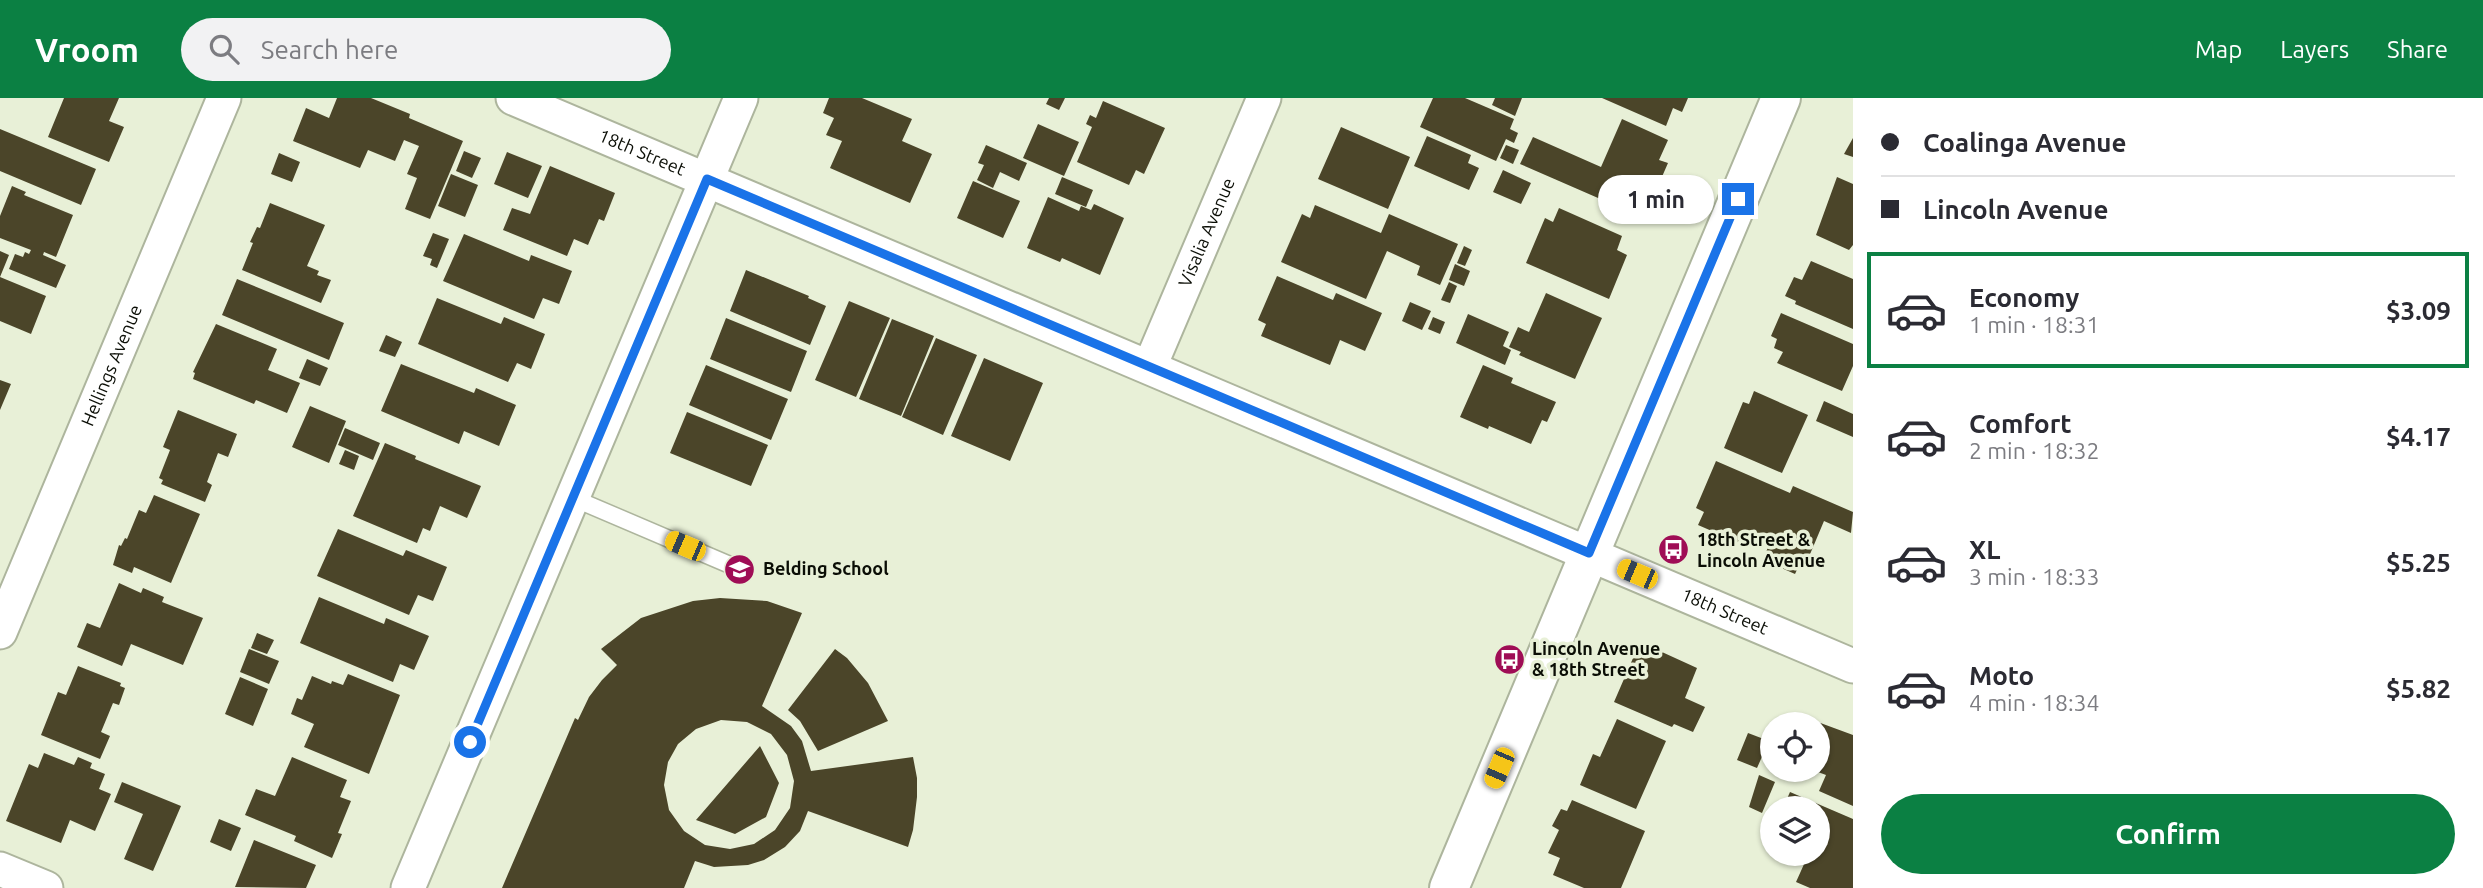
<!DOCTYPE html>
<meta charset="utf-8">
<style>
:root{--surface:#fff;--page:#f2f2f3;--text:#2b2b33;--muted:#7c7c81;--line:#e1e1e2;--accent:#0b8043}
body{margin:0;font-family:Ubuntu,sans-serif;background:var(--page);color:var(--text);height:100vh;display:flex;flex-direction:column;font-size:26px;white-space:nowrap}
*{box-sizing:border-box;margin:0}
p{font-size:23px;color:var(--muted)}
.icon{flex:none;width:38px;height:38px;fill:none;stroke:currentColor;stroke-width:2;stroke-linecap:round;stroke-linejoin:round}
.map{position:relative;flex:1;overflow:hidden}
.sheet{display:flex;flex-direction:column;background:var(--surface);width:630px}
.sheet>*{flex:none}
.top-card{display:grid;align-content:center;height:154px;padding:0 28px;background:var(--surface)}
.tools{position:absolute;left:1760px;top:614px;display:grid;gap:14px}
.tools a{display:grid;place-items:center;width:70px;height:70px;border-radius:50%;background:var(--surface);box-shadow:0 2px 5px #0004;font-size:35px}
.end{position:absolute;width:32px;height:32px;margin:-16px;border:9px solid #1a73e8;background:#fff;box-shadow:0 0 0 4px #fff}
.from{border-radius:50%}
.bubble{position:absolute;height:49px;border-radius:24px;background:var(--surface);box-shadow:0 2px 5px #0004;font-size:23px;font-weight:700;line-height:49px;text-align:center}
.car{position:absolute;width:21px;height:42px;margin:-21px -10px;border-radius:9px;box-shadow:0 0 5px 2px #0007;background:linear-gradient(#f5c518 24%,#345 0 40%,#f5c518 0 76%,#345 0 86%,#f5c518 0)}
.top-card b{display:flex;align-items:center;gap:24px;height:66px;font-size:26px}
.top-card b+b{border-top:2px solid var(--line)}
.top-card i{width:18px;height:18px;background:var(--text)}
ul{padding:0;list-style:none}
li{display:flex;align-items:center;gap:21px;height:116px;margin:0 14px 10px;padding:0 14px;border:4px solid transparent;border-radius:0px}
li div{flex:1}
li b{display:block;font-size:26px}
li em{font-style:normal;font-weight:700}
li.on{border-color:var(--accent)}
li>.icon{width:63px;height:63px;stroke-width:1.5}
.primary-button{display:flex;gap:14px;margin-top:auto;padding:14px 28px}
.primary-button a{flex:1;height:80px;border-radius:42px;background:var(--accent);color:#fff;font-size:28px;font-weight:700;line-height:80px;text-align:center}
header{display:flex;align-items:center;gap:42px;box-sizing:border-box;height:98px;padding:0 35px;background:var(--accent);color:#fff}
header strong{font-size:33px}
nav{display:flex;gap:38px;margin-inline-start:auto;font-size:24px}
.search{width:490px;height:63px;background:var(--page);display:flex;align-items:center;gap:18px;box-sizing:border-box;padding:0 24px;border-radius:38px;color:var(--muted);font-size:26px}
main{display:flex;flex:1;min-height:0}
.map>svg:first-child{display:block}
</style>
<header>
<strong>Vroom</strong>
<div class="search"><svg class="icon" aria-label="search" viewBox="0 0 24 24"><circle cx="10" cy="10" r="6"/><path d="M15 15l6 6"/></svg>Search here</div>
<nav><a>Map</a><a>Layers</a><a>Share</a></nav>
</header>
<main>
<div class="map">
<svg width="1853" height="790" viewBox="0 0 1853 790">
<rect width="100%" height="100%" fill="#e8f0d7"/>
<path fill="#4b4529" fill-rule="evenodd" d="M 64,0 L 119,0 L 109,23 L 124,29 L 109,64 L 48,39 Z
M 337,0 L 371,0 L 410,16 L 409,20 L 463,43 L 430,121 L 405,111 L 417,80 L 407,76 L 419,48 L 404,42 L 395,63 L 368,52 L 360,70 L 293,43 L 306,10 L 329,20 Z
M 829,0 L 862,0 L 912,21 L 902,43 L 932,56 L 910,105 L 830,70 L 842,43 L 826,37 L 834,20 L 823,15 Z
M 1049,0 L 1065,0 L 1059,12 L 1046,6 Z
M 1433,0 L 1465,0 L 1514,21 L 1510,31 L 1518,35 L 1514,45 L 1506,41 L 1496,63 L 1420,29 Z
M 1495,0 L 1522,0 L 1515,18 L 1492,7 Z
M 1602,0 L 1688,0 L 1682,14 L 1673,10 L 1666,28 Z
M 1103,3 L 1165,30 L 1144,76 L 1136,72 L 1129,87 L 1077,64 L 1092,29 L 1086,26 L 1090,17 L 1096,20 Z
M 1622,21 L 1668,42 L 1659,62 L 1668,65 L 1644,120 L 1520,66 L 1533,39 L 1601,69 Z
M 1038,26 L 1079,44 L 1064,78 L 1023,60 Z
M 1341,29 L 1410,59 L 1388,111 L 1318,81 Z
M 0,31 L 96,71 L 81,107 L 0,73 Z
M 1427,38 L 1471,57 L 1468,65 L 1479,70 L 1469,92 L 1414,68 Z
M 1853,40 L 1853,59 L 1844,56 Z
M 986,47 L 1027,65 L 1019,83 L 1000,74 L 993,90 L 977,82 L 984,67 L 978,65 Z
M 1506,47 L 1519,52 L 1513,66 L 1500,60 Z
M 464,53 L 481,60 L 472,80 L 456,73 Z
M 507,54 L 542,68 L 528,100 L 494,86 Z
M 279,55 L 300,64 L 292,84 L 271,76 Z
M 550,68 L 615,95 L 604,123 L 599,121 L 588,147 L 574,141 L 567,158 L 503,132 L 512,110 L 530,116 Z
M 1503,72 L 1531,85 L 1521,106 L 1493,94 Z
M 451,76 L 478,87 L 465,119 L 438,108 Z
M 1062,79 L 1093,92 L 1086,109 L 1055,96 Z
M 1837,79 L 1853,86 L 1853,147 L 1849,152 L 1816,137 Z
M 973,83 L 1020,103 L 1003,140 L 957,120 Z
M 12,88 L 26,94 L 24,97 L 73,117 L 56,159 L 44,154 L 43,157 L 66,167 L 56,190 L 9,171 L 15,156 L 23,159 L 25,154 L 29,156 L 31,152 L 0,140 L 0,118 Z
M 1048,99 L 1079,113 L 1081,108 L 1091,112 L 1094,106 L 1124,120 L 1100,177 L 1062,160 L 1060,164 L 1027,150 Z
M 270,105 L 325,127 L 307,168 L 319,173 L 317,177 L 331,182 L 321,205 L 242,172 L 253,145 L 250,144 L 257,129 L 260,130 Z
M 1315,107 L 1381,135 L 1389,116 L 1458,146 L 1440,187 L 1417,177 L 1420,168 L 1387,153 L 1366,201 L 1281,164 L 1302,116 L 1310,120 Z
M 1559,110 L 1622,138 L 1617,152 L 1627,157 L 1609,201 L 1526,165 L 1545,120 L 1553,124 Z
M 433,135 L 449,141 L 437,170 L 430,167 L 432,161 L 423,158 Z
M 464,136 L 529,163 L 531,157 L 572,173 L 559,206 L 543,200 L 534,221 L 443,183 Z
M 1464,148 L 1472,152 L 1465,168 L 1457,165 Z
M 0,153 L 9,157 L 0,179 Z
M 1811,163 L 1853,181 L 1853,231 L 1795,206 L 1796,203 L 1785,198 L 1794,179 L 1802,182 Z
M 1455,166 L 1470,173 L 1464,188 L 1449,182 Z
M 746,172 L 809,198 L 808,200 L 826,208 L 810,247 L 730,213 Z
M 1277,178 L 1333,202 L 1336,195 L 1382,215 L 1365,253 L 1340,242 L 1330,267 L 1261,238 L 1266,226 L 1258,222 Z
M 0,179 L 46,198 L 31,236 L 0,223 Z
M 237,181 L 344,225 L 329,262 L 222,217 Z
M 1449,184 L 1457,188 L 1450,205 L 1441,202 Z
M 1546,195 L 1602,220 L 1575,281 L 1519,257 L 1521,254 L 1509,249 L 1518,229 L 1529,234 Z
M 437,200 L 501,226 L 504,219 L 545,236 L 531,271 L 517,265 L 508,284 L 418,246 Z
M 849,203 L 890,220 L 856,299 L 815,282 Z
M 1410,204 L 1431,213 L 1422,232 L 1402,223 Z
M 1781,215 L 1853,246 L 1853,268 L 1842,293 L 1777,265 L 1783,254 L 1774,250 L 1777,241 L 1771,238 Z
M 1468,216 L 1509,234 L 1503,248 L 1511,252 L 1505,267 L 1456,245 Z
M 1433,219 L 1445,224 L 1440,236 L 1428,231 Z
M 726,220 L 807,253 L 791,294 L 710,261 Z
M 892,221 L 934,238 L 901,318 L 859,301 Z
M 216,226 L 277,251 L 268,272 L 300,285 L 287,315 L 256,302 L 254,306 L 193,281 L 195,275 L 193,274 Z
M 386,237 L 402,244 L 395,259 L 379,253 Z
M 936,240 L 977,257 L 943,337 L 902,319 Z
M 984,260 L 1043,285 L 1010,363 L 951,338 Z
M 307,261 L 328,270 L 320,288 L 299,280 Z
M 401,266 L 474,295 L 476,290 L 516,307 L 499,348 L 464,333 L 459,346 L 381,313 Z
M 706,267 L 788,301 L 771,342 L 689,307 Z
M 1483,267 L 1513,280 L 1511,285 L 1556,304 L 1547,324 L 1542,322 L 1531,346 L 1489,328 L 1488,331 L 1460,319 Z
M 0,282 L 11,286 L 0,312 Z
M 1754,293 L 1808,317 L 1782,375 L 1724,350 L 1743,304 L 1749,306 Z
M 1824,303 L 1853,316 L 1853,339 L 1816,323 Z
M 310,308 L 346,323 L 329,365 L 292,349 Z
M 178,312 L 237,336 L 228,359 L 218,355 L 207,384 L 212,387 L 205,404 L 161,386 L 163,382 L 159,380 L 170,352 L 163,349 Z
M 687,314 L 768,347 L 751,388 L 670,355 Z
M 345,330 L 380,345 L 373,362 L 338,347 Z
M 385,345 L 416,358 L 415,361 L 481,388 L 467,420 L 440,408 L 430,433 L 423,430 L 417,445 L 353,418 Z
M 345,352 L 359,358 L 354,372 L 339,366 Z
M 1716,363 L 1790,395 L 1793,388 L 1853,414 L 1851,435 L 1824,423 L 1808,461 L 1803,459 L 1795,476 L 1763,462 L 1770,444 L 1756,438 L 1751,450 L 1698,427 L 1704,414 L 1696,410 Z
M 154,397 L 200,416 L 171,485 L 134,469 L 132,475 L 113,467 L 119,447 L 121,448 L 125,440 L 127,441 L 139,412 L 146,415 Z
M 338,431 L 403,458 L 406,452 L 447,469 L 433,503 L 418,497 L 409,517 L 317,478 Z
M 119,485 L 141,495 L 143,490 L 164,499 L 162,504 L 203,520 L 183,567 L 131,546 L 122,568 L 77,549 L 87,525 L 100,530 Z
M 319,499 L 384,526 L 386,520 L 429,538 L 414,572 L 400,566 L 393,584 L 300,545 Z
M 720,500 L 767,503 L 802,515 L 762,608 L 791,628 L 802,643 L 811,673 L 913,659 L 917,680 L 917,699 L 913,732 L 908,749 L 808,713 L 800,733 L 785,749 L 764,762 L 748,767 L 714,769 L 695,763 L 684,790 L 502,790 L 575,620 L 578,622 L 589,599 L 602,582 L 617,567 L 601,551 L 641,520 L 693,503 ZM 721,622 L 747,624 L 771,636 L 787,657 L 794,683 L 790,710 L 775,732 L 754,746 L 730,751 L 705,747 L 684,733 L 669,712 L 664,687 L 668,664 L 678,646 L 696,631 Z
M 257,535 L 274,542 L 267,556 L 251,550 Z
M 1640,544 L 1697,570 L 1685,600 L 1705,609 L 1693,634 L 1674,626 L 1672,629 L 1614,604 Z
M 249,551 L 279,563 L 269,586 L 240,574 Z
M 835,551 L 847,560 L 868,585 L 888,623 L 818,653 L 800,623 L 788,612 Z
M 78,568 L 121,585 L 120,588 L 125,590 L 119,607 L 113,605 L 101,634 L 110,638 L 100,661 L 41,637 L 58,594 L 66,597 Z
M 348,576 L 400,597 L 369,676 L 304,649 L 314,626 L 291,616 L 297,600 L 302,602 L 312,578 L 331,586 L 332,583 L 343,587 Z
M 240,579 L 268,591 L 253,628 L 225,616 Z
M 1617,621 L 1666,643 L 1636,711 L 1580,687 L 1593,656 L 1600,659 Z
M 1815,623 L 1853,637 L 1853,708 L 1819,693 L 1826,677 L 1818,674 L 1818,626 L 1814,626 Z
M 1748,635 L 1769,643 L 1757,670 L 1737,662 Z
M 760,648 L 779,685 L 766,719 L 735,736 L 696,722 Z
M 44,655 L 74,667 L 78,659 L 92,665 L 90,670 L 105,676 L 99,691 L 111,696 L 95,733 L 70,722 L 61,745 L 6,723 L 29,666 L 38,670 Z
M 292,659 L 347,682 L 340,699 L 351,703 L 338,735 L 342,736 L 332,760 L 294,743 L 296,738 L 245,717 L 256,691 L 275,698 Z
M 1759,677 L 1775,684 L 1762,715 L 1749,709 Z
M 122,684 L 181,708 L 153,773 L 124,761 L 143,716 L 114,704 Z
M 1790,694 L 1853,721 L 1853,790 L 1810,790 L 1796,784 L 1805,764 L 1787,756 L 1818,756 L 1818,710 L 1783,710 Z
M 1572,702 L 1645,733 L 1621,790 L 1584,790 L 1553,777 L 1560,760 L 1548,755 L 1559,732 L 1552,728 L 1561,711 L 1567,713 Z
M 219,721 L 241,730 L 231,753 L 210,744 Z
M 254,742 L 316,767 L 306,790 L 235,789 Z"/>
<g fill="none" stroke-linecap="round" stroke-linejoin="round">
<defs>
<path id="service" d="M 573,400 L 730,467"/>
<g id="minor">
<path id="s1" d="M 513,0 L 1853,568"/>
<path id="s2" d="M 1150,268 L 1264,0"/>
<path id="s3" d="M 0,534 L 224,0"/>
<path d="M 0,771 L 46,790"/>
<path d="M 408,790 L 741,0"/>
</g>
<path id="tertiary" d="M 1449,790 L 1781,0"/>
</defs>
<use href="#service" stroke="#adb59d" stroke-width="19"/>
<use href="#minor" stroke="#adb59d" stroke-width="37"/>
<use href="#tertiary" stroke="#adb59d" stroke-width="42"/>
<use href="#service" stroke="#fff" stroke-width="16"/>
<use href="#minor" stroke="#fff" stroke-width="33"/>
<use href="#tertiary" stroke="#fff" stroke-width="38"/>
</g>
<g fill="none" stroke-linecap="round" stroke-linejoin="round">
<path stroke="#1a73e8" stroke-width="9" d="M 470,644 L 707,81 L 1589,455 L 1738,101"/>
</g>
<defs>
<symbol id="bus-disc" viewBox="-11 -11 22 22"><circle r="9.5" fill="#9f0d56" stroke="#e8f0d7"/><path d="M-5-6H5V4H4V6H2V4H-2V6H-4V4H-5ZM-3.5-4V0h7V-4ZM-3.5 1.2v1.5H-2V1.2ZM2 1.2v1.5H3.5V1.2Z" fill="#fff"/></symbol>
<symbol id="school-disc" viewBox="-11 -11 22 22"><circle r="9.5" fill="#9f0d56" stroke="#e8f0d7"/><path d="M0-5L7-2L0 1L-7-2ZM-4 1L0 2.5L4 1V4Q0 6-4 4Z" fill="#fff"/></symbol>
</defs>
<g fill-rule="evenodd">
<use href="#bus-disc" x="1656" y="434" width="35" height="35"/>
<use href="#school-disc" x="722" y="454" width="35" height="35"/>
<use href="#bus-disc" x="1492" y="544" width="35" height="35"/>
</g>
<g text-anchor="middle" stroke-width="7" stroke-linejoin="round" paint-order="stroke">
<g font-size="18" fill="#0b0e06" stroke="#e8f0d7">
<text dy="6" stroke="none"><textPath href="#s1" startOffset="140">18th Street</textPath></text>
<text dy="6" stroke="none"><textPath href="#s2" startOffset="145">Visalia Avenue</textPath></text>
<text dy="6" stroke="none"><textPath href="#s3" startOffset="289">Hellings Avenue</textPath></text>
<text dy="6" stroke="none"><textPath href="#s1" startOffset="1316">18th Street</textPath></text>
</g>
<g font-size="18" font-weight="bold" fill="#0b0e06" stroke="#e8f0d7" text-anchor="start">
<text x="1697" y="448">18th Street &amp;<tspan x="1697" dy="21">Lincoln Avenue</tspan></text>
<text x="763" y="477">Belding School</text>
<text x="1532" y="557">Lincoln Avenue<tspan x="1532" dy="21">&amp; 18th Street</tspan></text>
</g>
</g>
</svg>
<div class="tools">
<a><svg class="icon" aria-label="locate" viewBox="0 0 24 24"><circle cx="12" cy="12" r="6"/><path d="M12 2v4M12 18v4M2 12h4M18 12h4"/></svg></a>
<a><svg class="icon" aria-label="layers" viewBox="0 0 24 24"><path d="M12 4l9 5-9 5-9-5zM3 14l9 5 9-5"/></svg></a>
</div>
<i class="end from" style="left:470px;top:644px"></i>
<i class="end" style="left:1738px;top:101px"></i>
<div class="bubble" style="left:1598px;top:77px;width:116px">1 min</div>
<i class="car" style="left:685px;top:448px;rotate:293deg"></i>
<i class="car" style="left:1637px;top:476px;rotate:293deg"></i>
<i class="car" style="left:1499px;top:670px;rotate:203deg"></i>
</div>
<section class="sheet">
<div class="top-card">
<b><i class="from"></i>Coalinga Avenue</b>
<b><i></i>Lincoln Avenue</b>
</div>
<ul>
<li class="on"><svg class="icon" aria-label="car" viewBox="0 0 24 24"><path d="M5 17H2v-5l4-1 3-4h7l3 4 3 1v5h-3M9 17h6M6 11h13"/><circle cx="7" cy="17" r="2"/><circle cx="17" cy="17" r="2"/></svg><div><b>Economy</b><p>1 min · 18:31</p></div><em>$3.09</em></li>
<li><svg class="icon" aria-label="car" viewBox="0 0 24 24"><path d="M5 17H2v-5l4-1 3-4h7l3 4 3 1v5h-3M9 17h6M6 11h13"/><circle cx="7" cy="17" r="2"/><circle cx="17" cy="17" r="2"/></svg><div><b>Comfort</b><p>2 min · 18:32</p></div><em>$4.17</em></li>
<li><svg class="icon" aria-label="car" viewBox="0 0 24 24"><path d="M5 17H2v-5l4-1 3-4h7l3 4 3 1v5h-3M9 17h6M6 11h13"/><circle cx="7" cy="17" r="2"/><circle cx="17" cy="17" r="2"/></svg><div><b>XL</b><p>3 min · 18:33</p></div><em>$5.25</em></li>
<li><svg class="icon" aria-label="car" viewBox="0 0 24 24"><path d="M5 17H2v-5l4-1 3-4h7l3 4 3 1v5h-3M9 17h6M6 11h13"/><circle cx="7" cy="17" r="2"/><circle cx="17" cy="17" r="2"/></svg><div><b>Moto</b><p>4 min · 18:34</p></div><em>$5.82</em></li>
</ul>
<div class="primary-button"><a>Confirm</a></div>
</section>
</main>
